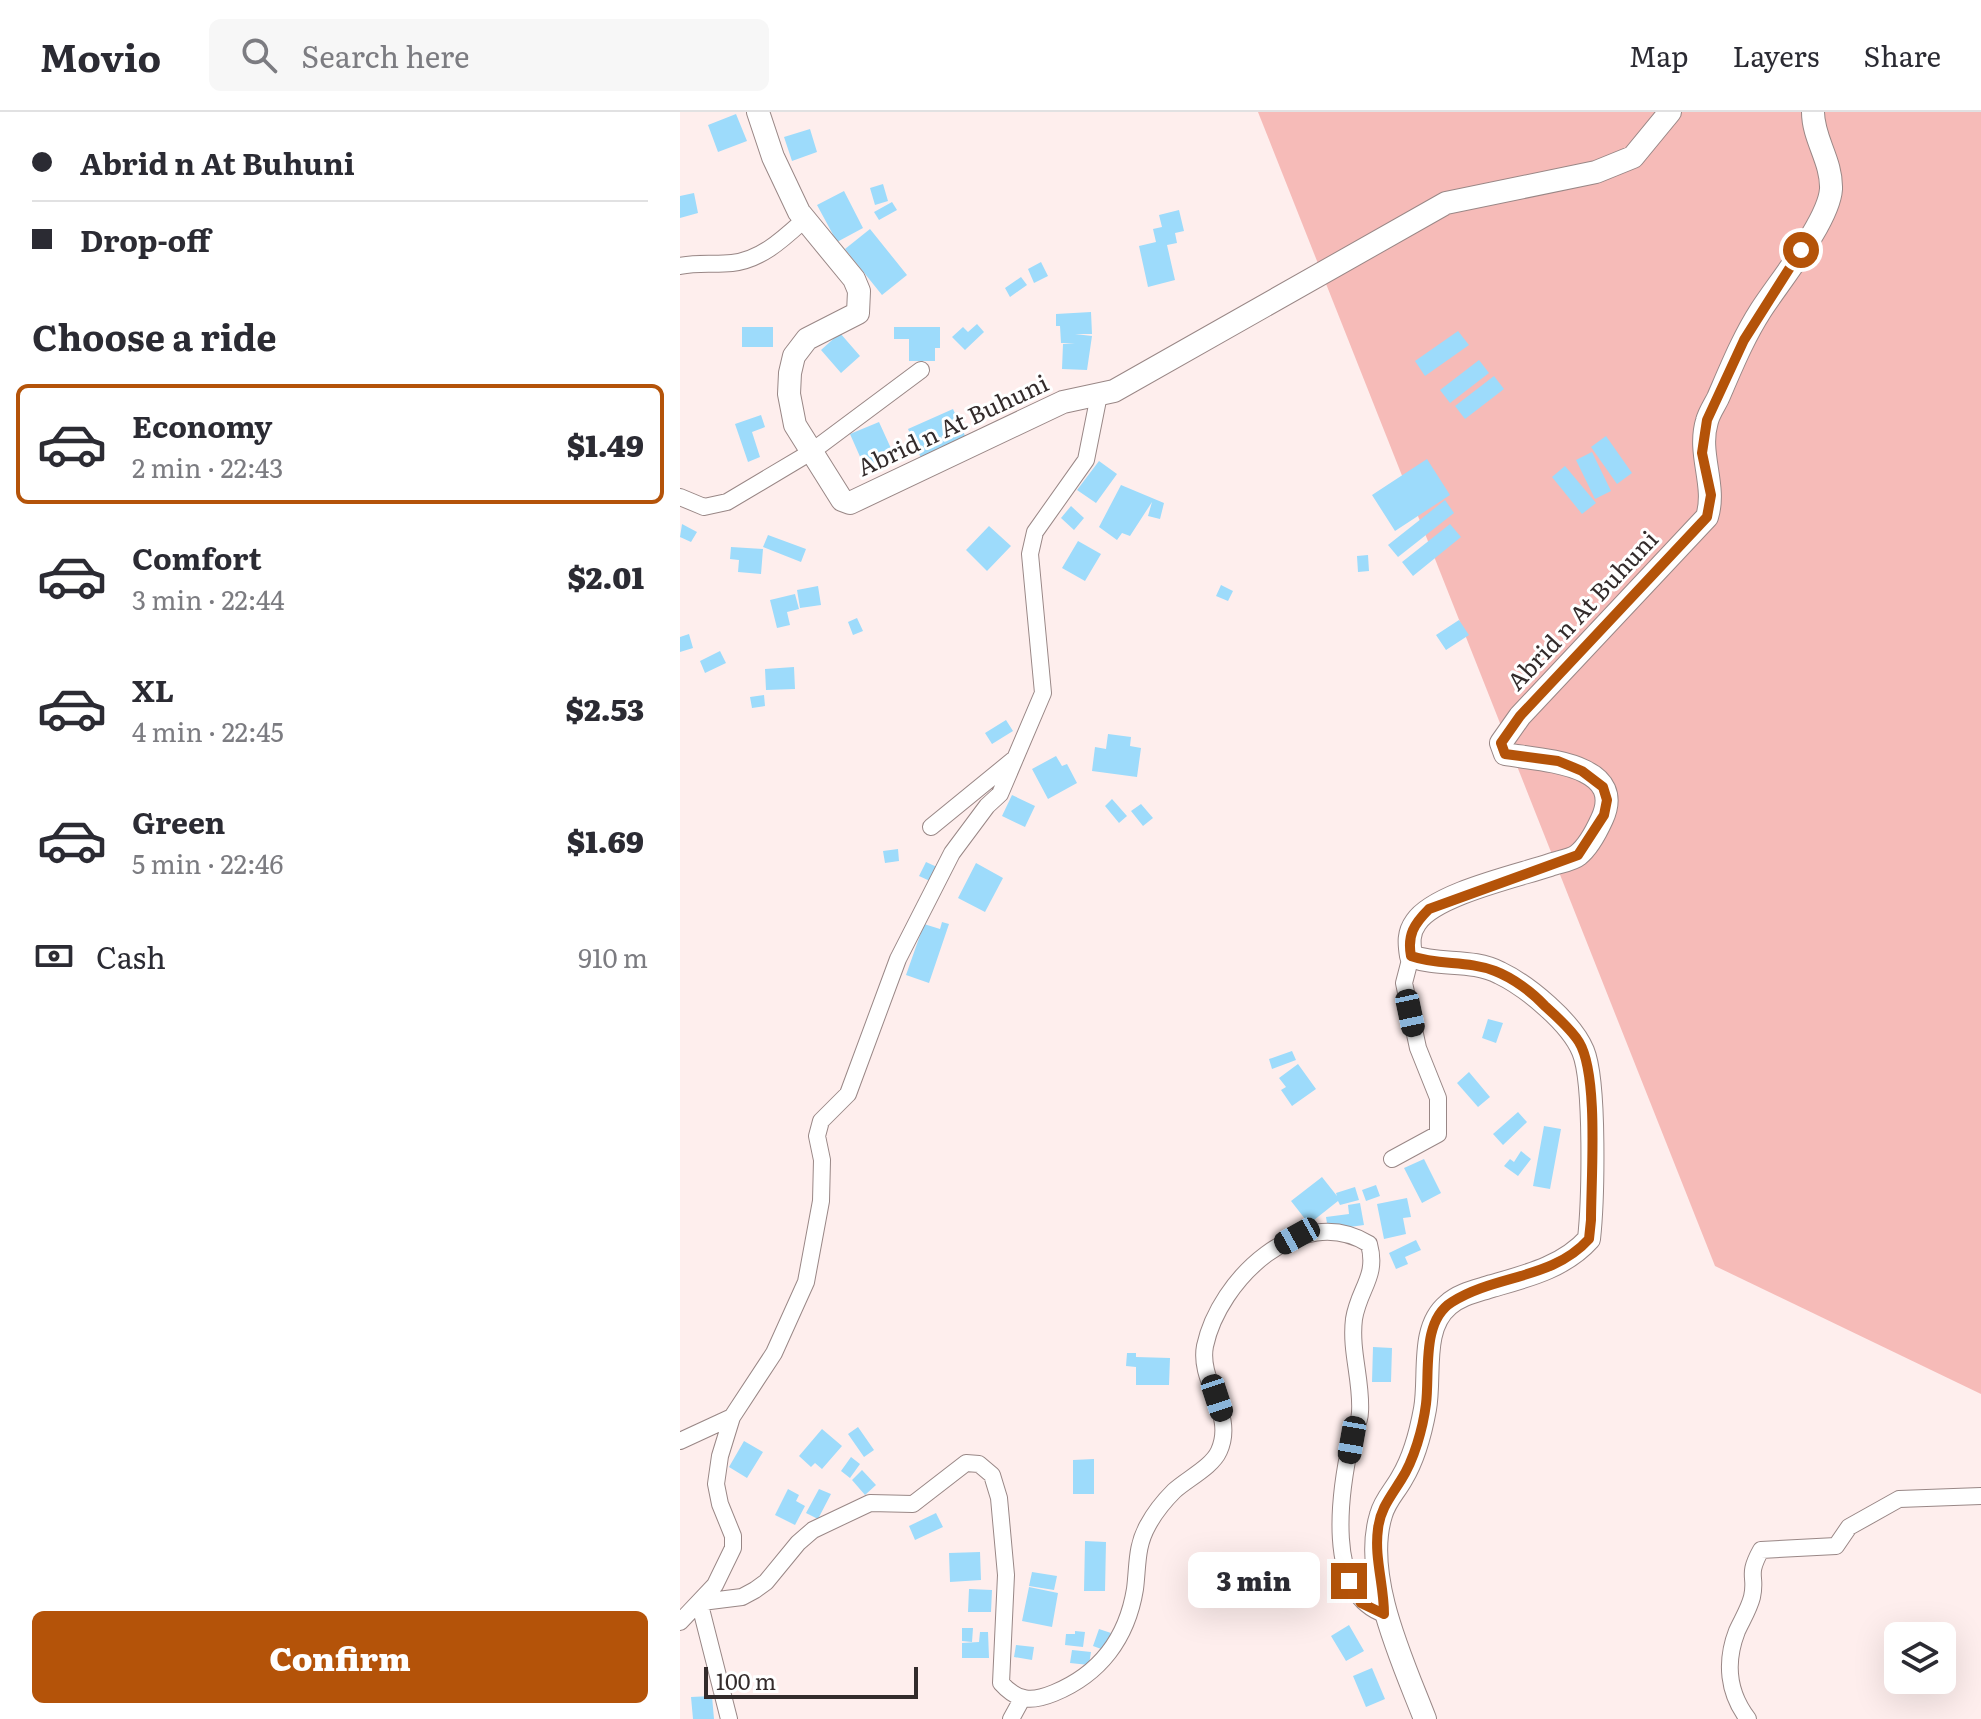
<!DOCTYPE html>
<meta charset="utf-8">
<style>
:root{--surface:#fff;--page:#f7f7f7;--text:#2b2b33;--muted:#7c7c81;--line:#e1e1e2;--accent:#b45309}
body{margin:0;font-family:Literata,serif;background:var(--page);color:var(--text);height:100vh;display:flex;flex-direction:column;font-size:30px;white-space:nowrap}
*{box-sizing:border-box;margin:0}
p{font-size:26px;color:var(--muted)}
.icon{flex:none;width:44px;height:44px;fill:none;stroke:currentColor;stroke-width:2;stroke-linecap:round;stroke-linejoin:round}
.map{position:relative;flex:1;overflow:hidden}
.details{display:flex;flex-direction:column;background:var(--surface);width:680px}
.details>*{flex:none}
.top-card{display:grid;align-content:center;height:176px;padding:0 32px;background:var(--surface)}
.fabs{position:absolute;left:1204px;top:1510px;display:grid;gap:16px}
.fabs a{display:grid;place-items:center;width:72px;height:72px;border-radius:12px;background:var(--surface);box-shadow:0 8px 32px #0002;font-size:40px}
.scale{position:absolute;left:24px;bottom:20px;width:214px;box-sizing:border-box;padding-left:8px;border:4px solid #332b2b;border-top:0;font-size:22px;line-height:28px;white-space:nowrap;color:#332b2b;-webkit-text-stroke:6px #fff;paint-order:stroke}
.end{position:absolute;width:36px;height:36px;margin:-18px;border:10px solid #b45309;background:#fff;box-shadow:0 0 0 4px #fff}
.from{border-radius:50%}
.bubble{position:absolute;height:56px;border-radius:12px;background:var(--surface);box-shadow:0 8px 32px #0002;font-size:26px;font-weight:800;line-height:56px;text-align:center}
.car{position:absolute;width:24px;height:48px;margin:-24px -12px;border-radius:10px;box-shadow:0 0 6px 2px #0007;background:linear-gradient(#222 24%,#8ab4d8 0 40%,#222 0 76%,#8ab4d8 0 86%,#222 0)}
.top-card b{display:flex;align-items:center;gap:28px;height:76px;font-size:30px}
.top-card b+b{border-top:2px solid var(--line)}
.top-card i{width:20px;height:20px;background:var(--text)}
ul{padding:0;list-style:none}
li{display:flex;align-items:center;gap:24px;height:120px;margin:0 16px 12px;padding:0 16px;border:4px solid transparent;border-radius:12px}
li div{flex:1}
li b{display:block;font-size:30px}
li em{font-style:normal;font-weight:800}
li.current{border-color:var(--accent)}
li>.icon{width:72px;height:72px;stroke-width:1.5}
h2{padding:0 32px;font-size:36px;line-height:96px}
.pay{display:flex;align-items:center;gap:20px;height:88px;padding:0 32px;font-size:30px}
.pay p{margin-inline-start:auto}
.cta{display:flex;gap:16px;margin-top:auto;padding:16px 32px}
.cta a{flex:1;height:92px;border-radius:12px;background:var(--accent);color:#fff;font-size:32px;font-weight:800;line-height:92px;text-align:center}
header{display:flex;align-items:center;gap:48px;box-sizing:border-box;height:112px;padding:0 40px;background:var(--surface);border-bottom:2px solid var(--line)}
header strong{font-size:38px}
nav{display:flex;gap:44px;margin-inline-start:auto;font-size:28px}
.search{width:560px;height:72px;background:var(--page);display:flex;align-items:center;gap:20px;box-sizing:border-box;padding:0 28px;border-radius:12px;color:var(--muted);font-size:30px}
main{display:flex;flex:1;min-height:0}
.map>svg:first-child{display:block}
</style>
<header>
<strong>Movio</strong>
<div class="search"><svg class="icon" aria-label="search" viewBox="0 0 24 24"><circle cx="10" cy="10" r="6"/><path d="M15 15l6 6"/></svg>Search here</div>
<nav><a>Map</a><a>Layers</a><a>Share</a></nav>
</header>
<main>
<section class="details">
<div class="top-card">
<b><i class="from"></i>Abrid n At Buhuni</b>
<b><i></i>Drop-off</b>
</div>
<h2>Choose a ride</h2>
<ul>
<li class="current"><svg class="icon" aria-label="car" viewBox="0 0 24 24"><path d="M5 17H2v-5l4-1 3-4h7l3 4 3 1v5h-3M9 17h6M6 11h13"/><circle cx="7" cy="17" r="2"/><circle cx="17" cy="17" r="2"/></svg><div><b>Economy</b><p>2 min · 22:43</p></div><em>$1.49</em></li>
<li><svg class="icon" aria-label="car" viewBox="0 0 24 24"><path d="M5 17H2v-5l4-1 3-4h7l3 4 3 1v5h-3M9 17h6M6 11h13"/><circle cx="7" cy="17" r="2"/><circle cx="17" cy="17" r="2"/></svg><div><b>Comfort</b><p>3 min · 22:44</p></div><em>$2.01</em></li>
<li><svg class="icon" aria-label="car" viewBox="0 0 24 24"><path d="M5 17H2v-5l4-1 3-4h7l3 4 3 1v5h-3M9 17h6M6 11h13"/><circle cx="7" cy="17" r="2"/><circle cx="17" cy="17" r="2"/></svg><div><b>XL</b><p>4 min · 22:45</p></div><em>$2.53</em></li>
<li><svg class="icon" aria-label="car" viewBox="0 0 24 24"><path d="M5 17H2v-5l4-1 3-4h7l3 4 3 1v5h-3M9 17h6M6 11h13"/><circle cx="7" cy="17" r="2"/><circle cx="17" cy="17" r="2"/></svg><div><b>Green</b><p>5 min · 22:46</p></div><em>$1.69</em></li>
</ul>
<div class="pay"><svg class="icon" aria-label="cash" viewBox="0 0 24 24"><path d="M3 7h18v10H3z"/><circle cx="12" cy="12" r="2"/></svg>Cash<p>910 m</p></div>
<div class="cta"><a>Confirm</a></div>
</section>
<div class="map">
<svg width="1301" height="1607" viewBox="0 0 1301 1607">
<rect width="100%" height="100%" fill="#feeeed"/>
<path fill="#f6bbb8" d="M 578,0 L 1301,0 L 1301,1282 L 1035,1154 Z"/>
<path fill="#9ddbfb" d="M 56,2 L 67,29 L 38,40 L 28,13 Z
M 130,17 L 137,40 L 112,49 L 104,25 Z
M 203,72 L 208,89 L 195,93 L 190,76 Z
M 164,79 L 183,116 L 157,130 L 137,93 Z
M 14,81 L 18,101 L 0,106 L 0,84 Z
M 212,90 L 217,98 L 199,108 L 194,100 Z
M 499,98 L 504,119 L 495,121 L 497,131 L 487,133 L 495,168 L 468,175 L 459,134 L 476,130 L 473,117 L 482,115 L 479,103 Z
M 190,117 L 227,163 L 202,183 L 165,137 Z
M 361,150 L 368,164 L 354,171 L 348,157 Z
M 341,165 L 347,173 L 330,185 L 325,176 Z
M 411,200 L 412,222 L 395,222 L 412,224 L 407,258 L 382,257 L 383,232 L 395,231 L 381,231 L 380,214 L 376,214 L 376,202 Z
M 297,212 L 304,220 L 285,238 L 272,225 L 283,215 L 288,220 Z
M 62,215 L 93,215 L 93,235 L 62,235 Z
M 214,215 L 260,215 L 260,236 L 255,236 L 255,249 L 229,249 L 229,227 L 214,227 Z
M 778,219 L 789,233 L 745,264 L 735,249 Z
M 160,221 L 180,244 L 161,261 L 141,238 Z
M 799,248 L 809,261 L 770,291 L 760,278 Z
M 814,264 L 824,277 L 785,307 L 775,294 Z
M 273,297 L 286,326 L 241,346 L 228,317 Z
M 81,303 L 85,315 L 72,320 L 80,345 L 68,350 L 55,312 Z
M 199,310 L 214,343 L 185,356 L 170,322 Z
M 926,324 L 952,361 L 937,372 L 911,335 Z
M 912,340 L 931,379 L 915,387 L 896,348 Z
M 747,347 L 770,383 L 715,419 L 692,383 Z
M 419,349 L 437,362 L 416,391 L 397,378 Z
M 885,354 L 916,391 L 902,402 L 872,365 Z
M 441,373 L 484,391 L 480,407 L 468,404 L 472,390 L 450,424 L 442,421 L 437,428 L 419,415 Z
M 765,388 L 774,401 L 718,445 L 708,433 Z
M 391,394 L 404,406 L 394,418 L 381,406 Z
M 2,412 L 17,420 L 11,430 L 0,425 Z
M 770,412 L 781,425 L 733,464 L 722,450 Z
M 309,414 L 331,434 L 307,459 L 286,438 Z
M 88,423 L 126,437 L 121,450 L 83,435 Z
M 398,429 L 421,442 L 405,469 L 382,456 Z
M 51,435 L 83,437 L 81,462 L 58,460 L 59,448 L 50,447 Z
M 688,443 L 689,459 L 678,460 L 677,444 Z
M 541,473 L 553,479 L 548,489 L 536,484 Z
M 138,474 L 141,493 L 120,496 L 117,478 Z
M 115,482 L 119,497 L 107,500 L 110,513 L 97,516 L 90,488 Z
M 177,506 L 183,519 L 173,523 L 168,510 Z
M 779,508 L 789,523 L 766,538 L 756,523 Z
M 9,522 L 13,536 L 0,540 L 0,525 Z
M 40,539 L 46,551 L 25,561 L 20,549 Z
M 114,555 L 115,577 L 86,578 L 85,557 Z
M 84,583 L 85,594 L 72,596 L 70,585 Z
M 326,608 L 333,619 L 312,632 L 305,621 Z
M 428,622 L 451,625 L 450,634 L 461,636 L 457,665 L 412,659 L 415,635 L 426,637 Z
M 376,644 L 382,654 L 387,652 L 397,671 L 368,687 L 352,657 Z
M 332,683 L 355,694 L 345,715 L 322,704 Z
M 432,687 L 447,704 L 439,711 L 425,694 Z
M 461,692 L 473,706 L 463,714 L 451,699 Z
M 218,737 L 219,749 L 205,751 L 203,739 Z
M 246,750 L 257,755 L 250,769 L 239,764 Z
M 296,751 L 323,766 L 305,800 L 278,786 Z
M 262,810 L 269,812 L 249,871 L 226,863 L 244,812 L 260,817 Z
M 808,907 L 823,911 L 816,931 L 802,926 Z
M 612,939 L 616,948 L 592,957 L 589,947 Z
M 618,952 L 636,977 L 612,994 L 601,978 L 606,975 L 599,966 Z
M 789,960 L 810,985 L 798,995 L 777,971 Z
M 838,1000 L 847,1010 L 823,1033 L 813,1022 Z
M 864,1014 L 881,1017 L 870,1077 L 853,1074 Z
M 841,1039 L 851,1047 L 838,1064 L 824,1054 L 830,1047 L 834,1050 Z
M 744,1047 L 761,1081 L 742,1091 L 724,1056 Z
M 642,1065 L 657,1084 L 656,1081 L 675,1075 L 679,1088 L 660,1093 L 658,1089 L 629,1112 L 611,1089 Z
M 696,1073 L 700,1084 L 686,1089 L 682,1078 Z
M 727,1086 L 731,1105 L 723,1106 L 726,1122 L 704,1127 L 697,1092 Z
M 680,1091 L 684,1113 L 648,1118 L 646,1105 L 669,1102 L 668,1093 Z
M 736,1128 L 741,1138 L 725,1145 L 728,1152 L 716,1157 L 709,1141 Z
M 693,1235 L 712,1236 L 711,1270 L 692,1270 Z
M 447,1241 L 456,1241 L 456,1245 L 490,1246 L 489,1273 L 456,1273 L 456,1255 L 446,1254 Z
M 178,1315 L 194,1338 L 184,1345 L 168,1322 Z
M 142,1317 L 162,1334 L 142,1357 L 135,1351 L 131,1355 L 119,1344 Z
M 64,1329 L 83,1340 L 67,1366 L 49,1355 Z
M 171,1345 L 180,1352 L 170,1366 L 161,1359 Z
M 414,1347 L 414,1382 L 393,1382 L 393,1348 Z
M 182,1358 L 196,1373 L 185,1383 L 172,1368 Z
M 108,1377 L 119,1383 L 116,1389 L 125,1394 L 115,1413 L 95,1403 Z
M 139,1377 L 151,1382 L 138,1407 L 126,1401 Z
M 256,1401 L 263,1415 L 235,1428 L 229,1414 Z
M 405,1429 L 426,1430 L 425,1479 L 404,1479 Z
M 300,1440 L 301,1468 L 270,1470 L 269,1441 Z
M 352,1460 L 377,1464 L 374,1478 L 349,1474 Z
M 349,1475 L 378,1481 L 372,1515 L 342,1509 Z
M 289,1477 L 312,1478 L 311,1500 L 288,1500 Z
M 669,1513 L 684,1539 L 666,1549 L 651,1524 Z
M 282,1516 L 293,1516 L 292,1530 L 282,1529 Z
M 419,1517 L 431,1521 L 424,1538 L 413,1534 Z
M 395,1519 L 405,1520 L 403,1535 L 385,1533 L 386,1522 L 395,1522 Z
M 300,1520 L 308,1520 L 309,1546 L 282,1546 L 282,1531 L 299,1530 Z
M 336,1533 L 354,1535 L 352,1548 L 334,1545 Z
M 392,1538 L 411,1540 L 409,1553 L 390,1551 Z
M 692,1556 L 705,1587 L 686,1595 L 673,1564 Z
M 32,1584 L 34,1607 L 13,1607 L 11,1585 Z"/>
<g fill="none" stroke-linecap="round" stroke-linejoin="round">
<defs>
<path id="street" d="M 0,154 C 18,150 34,153 52,151 C 81,148 103,127 124,108
M 0,385 L 24,395 L 47,390 L 131,340 L 241,258
M 251,715 L 333,648
M 712,1047 L 758,1022 L 758,986 L 738,936 L 724,871 L 731,844
M 0,1329 L 52,1305
M 22,1490 L 62,1485 L 75,1478 L 86,1470 L 118,1431 L 133,1418 L 190,1391 L 233,1392 L 286,1351 L 299,1352 L 312,1363 L 319,1386 L 326,1463 L 321,1571 C 338,1590 352,1590 374,1581 C 420,1562 447,1526 455,1477 C 458,1453 456,1434 468,1413 C 475,1400 484,1389 494,1379 C 507,1367 532,1355 539,1339 C 556,1301 518,1271 525,1234 C 539,1168 620,1089 689,1132 C 698,1165 679,1176 674,1207 C 670,1239 682,1269 680,1300 C 680,1310 674,1320 671,1329 C 660,1379 644,1481 704,1502
M 20,1493 L 49,1607
M 0,1510 L 35,1473 L 53,1436 L 53,1424 L 40,1392 L 36,1372 L 40,1344 L 52,1305 L 94,1241 L 126,1170 L 141,1089 L 142,1048 L 137,1024 L 141,1009 L 168,982 L 218,847 L 272,741 L 307,694 L 320,682 L 363,581 L 350,442 L 355,420 L 406,348 L 419,283
M 331,1607 L 342,1587
M 1068,1607 C 1048,1581 1045,1550 1057,1519 C 1062,1508 1069,1497 1072,1485 C 1077,1463 1066,1465 1081,1438 L 1156,1434 L 1169,1415 L 1219,1387 L 1301,1384"/>
<path id="secondary" d="M 78,0 L 93,45 L 119,100 L 174,167 L 179,179 L 178,201 L 127,227 L 114,244 L 110,261 L 109,282 L 115,313 L 162,388 L 170,391 L 383,290 L 434,279 L 766,91 L 916,60 L 953,45 L 990,0
M 745,1607 C 723,1550 682,1464 701,1403 C 705,1388 715,1379 722,1366 C 734,1346 741,1319 745,1297 C 751,1264 740,1216 768,1193 C 780,1182 797,1179 812,1174 C 847,1164 884,1155 909,1127 C 913,1090 916,970 903,939 C 891,910 847,874 820,861 C 791,846 760,855 731,844 C 729,831 728,821 736,810 C 755,782 837,764 870,753 C 878,750 892,748 898,743 C 908,735 917,718 922,707 C 948,650 857,648 825,642 L 821,631 L 840,604 L 1027,405 C 1037,373 1017,342 1027,309 C 1029,301 1034,294 1038,286 C 1051,256 1063,226 1081,198 C 1099,170 1149,109 1151,77 C 1152,49 1133,27 1133,0"/>
</defs>
<use href="#street" stroke="#998786" stroke-width="18"/>
<use href="#secondary" stroke="#998786" stroke-width="24"/>
<use href="#street" stroke="#fff" stroke-width="16"/>
<use href="#secondary" stroke="#fff" stroke-width="22"/>
</g>
<g fill="none" stroke-linecap="round" stroke-linejoin="round">
<path stroke="#b45309" stroke-width="10" d="M 669,1469 L 681,1491 L 704,1502 C 704,1473 694,1445 698,1417 C 700,1397 711,1384 721,1368 C 734,1348 743,1316 746,1292 C 750,1260 741,1209 772,1190 C 816,1162 872,1168 909,1127 L 911,1108 C 911,1066 919,963 899,930 C 891,917 877,905 865,894 C 852,880 833,866 815,859 C 787,848 759,854 731,844 C 727,823 734,812 749,797 L 898,743 L 924,703 L 927,688 L 923,675 L 902,659 L 878,649 L 825,642 L 821,631 L 840,604 L 1027,405 L 1031,383 L 1022,341 L 1027,308 L 1064,228 L 1121,138"/>
</g>
<g text-anchor="middle" stroke-width="6" stroke-linejoin="round" paint-order="stroke">
<g font-size="24" fill="#332b2b" stroke="#fff">
<text transform="translate(273 314) rotate(-25)" y="8">Abrid n At Buhuni</text>
<text transform="translate(903 499) rotate(-47)" y="8">Abrid n At Buhuni</text>
</g>
</g>
</svg>
<div class="fabs">
<a><svg class="icon" aria-label="layers" viewBox="0 0 24 24"><path d="M12 4l9 5-9 5-9-5zM3 14l9 5 9-5"/></svg></a>
</div>
<div class="scale">100 m</div>
<i class="end from" style="left:1121px;top:138px"></i>
<i class="end" style="left:669px;top:1469px"></i>
<div class="bubble" style="left:508px;top:1440px;width:132px">3 min</div>
<i class="car" style="left:730px;top:901px;rotate:168deg"></i>
<i class="car" style="left:617px;top:1124px;rotate:241deg"></i>
<i class="car" style="left:537px;top:1286px;rotate:162deg"></i>
<i class="car" style="left:672px;top:1328px;rotate:190deg"></i>
</div>
</main>
